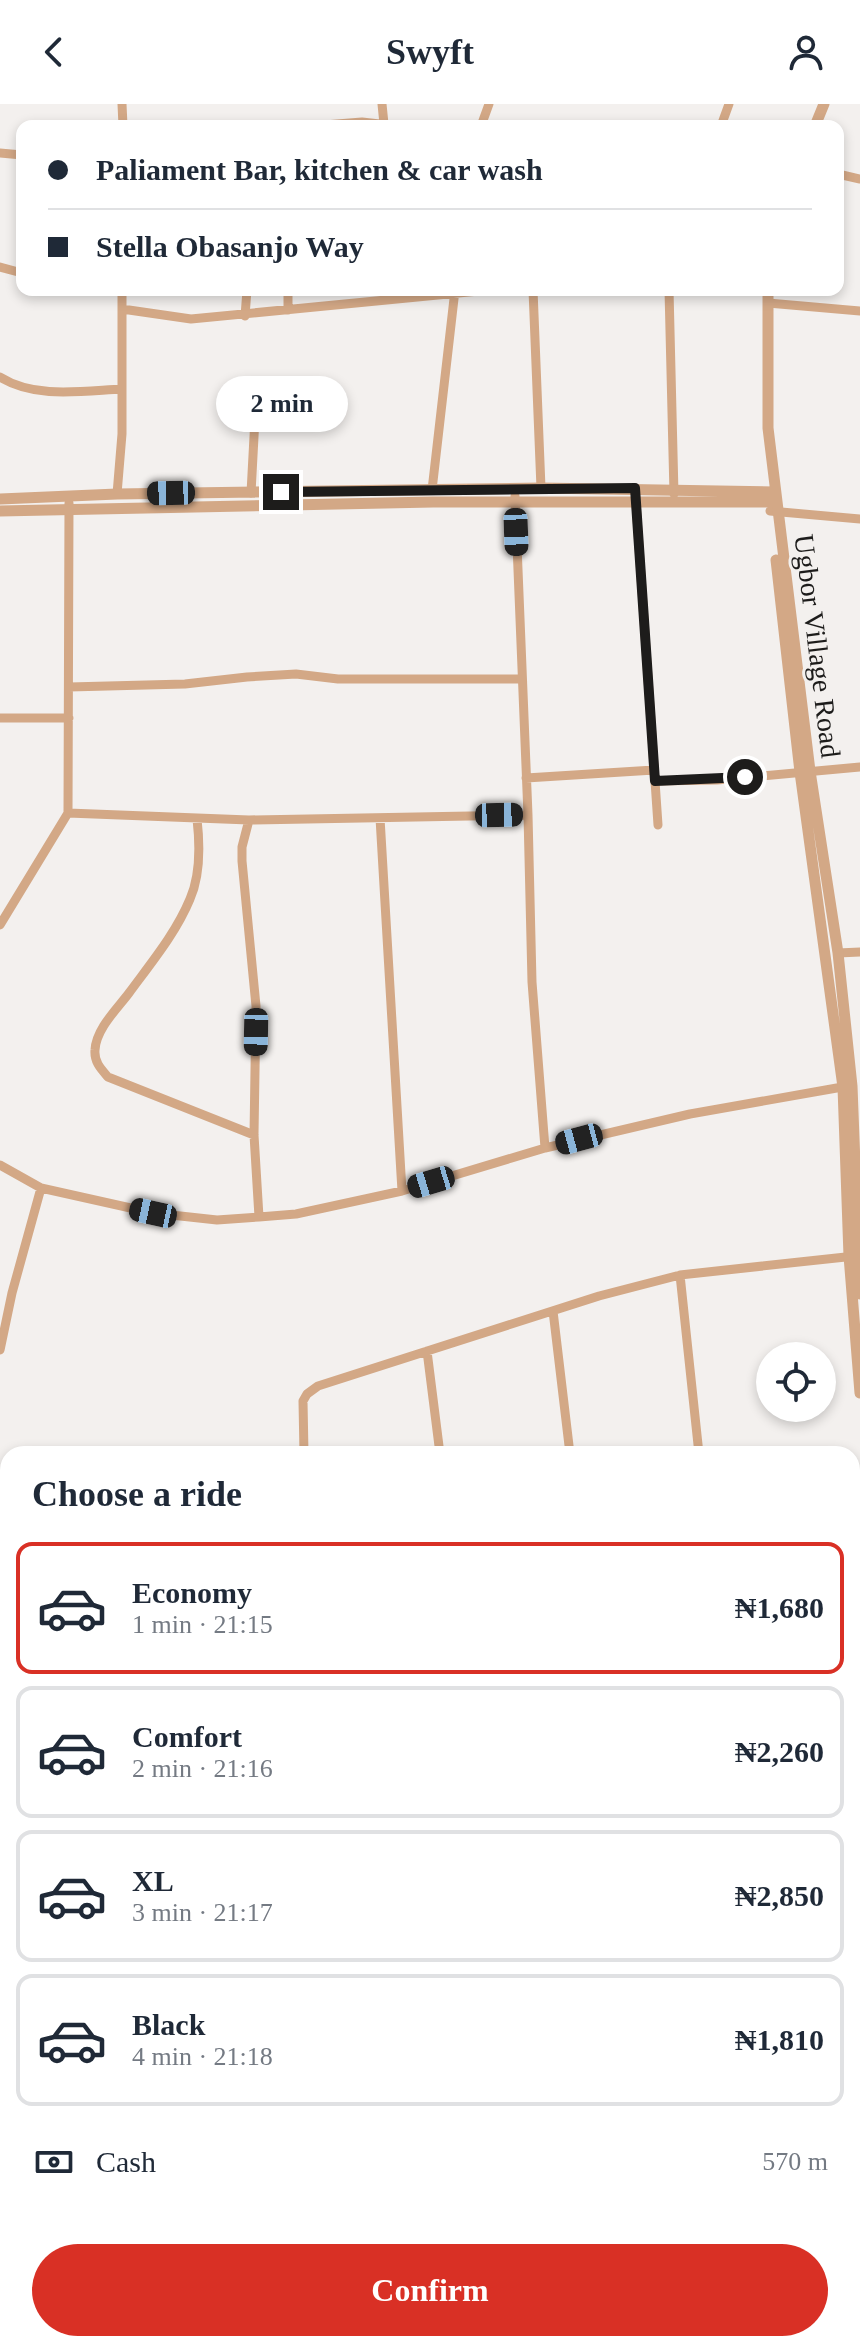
<!DOCTYPE html>
<meta charset="utf-8">
<style>
:root{--surface:#fff;--page:#f6f6f7;--text:#1f2937;--muted:#747a83;--line:#e0e1e3;--accent:#d93025}
body{margin:0;font-family:Georgia,serif;background:var(--page);color:var(--text);height:100vh;display:flex;flex-direction:column;font-size:30px;white-space:nowrap}
*{box-sizing:border-box;margin:0}
p{font-size:26px;color:var(--muted)}
.icon{flex:none;width:44px;height:44px;fill:none;stroke:currentColor;stroke-width:2;stroke-linecap:round;stroke-linejoin:round}
.map{position:relative;flex:1;overflow:hidden}
.details{position:absolute;left:0px;top:1342px;width:860px;height:906px;display:flex;flex-direction:column;background:var(--surface);border-radius:24px 24px 0 0;box-shadow:0 4px 12px #0003}
.details>*{flex:none}
.top-card{position:absolute;left:16px;top:16px;width:828px;height:176px;border-radius:16px;box-shadow:0 4px 12px #0003;display:grid;align-content:center;height:176px;padding:0 32px;background:var(--surface)}
.controls{position:absolute;left:756px;top:1238px;display:grid;gap:16px}
.controls a{display:grid;place-items:center;width:80px;height:80px;border-radius:50%;background:var(--surface);box-shadow:0 4px 12px #0003;font-size:40px}
.end{position:absolute;width:36px;height:36px;margin:-18px;border:10px solid #1d1c1b;background:#fff;box-shadow:0 0 0 4px #fff}
.from{border-radius:50%}
.bubble{position:absolute;height:56px;border-radius:28px;background:var(--surface);box-shadow:0 4px 12px #0003;font-size:26px;font-weight:600;line-height:56px;text-align:center}
.car{position:absolute;width:24px;height:48px;margin:-24px -12px;border-radius:10px;box-shadow:0 0 6px 2px #0007;background:linear-gradient(#222 24%,#8ab4d8 0 40%,#222 0 76%,#8ab4d8 0 86%,#222 0)}
.top-card b{display:flex;align-items:center;gap:28px;height:76px;font-size:30px}
.top-card b+b{border-top:2px solid var(--line)}
.top-card i{width:20px;height:20px;background:var(--text)}
ul{padding:0;list-style:none}
li{display:flex;align-items:center;gap:24px;height:132px;margin:0 16px 12px;padding:0 16px;border:4px solid var(--line);border-radius:16px}
li div{flex:1}
li b{display:block;font-size:30px}
li em{font-style:normal;font-weight:600}
li.selected{border-color:var(--accent)}
li>.icon{width:72px;height:72px;stroke-width:1.5}
h2{padding:0 32px;font-size:36px;line-height:96px}
.pay{display:flex;align-items:center;gap:20px;height:88px;padding:0 32px;font-size:30px}
.pay p{margin-inline-start:auto}
.button{display:flex;gap:16px;margin-top:auto;padding:16px 32px}
.button a{flex:1;height:92px;border-radius:48px;background:var(--accent);color:#fff;font-size:32px;font-weight:600;line-height:92px;text-align:center}
header{display:flex;justify-content:space-between;align-items:center;height:104px;padding:0 32px;background:var(--surface);font-size:36px;font-weight:600}
.map>svg:first-child{display:block}
</style>
<header><svg class="icon" aria-label="back" viewBox="0 0 24 24"><path d="M15 5l-7 7 7 7"/></svg>Swyft<svg class="icon" aria-label="person" viewBox="0 0 24 24"><circle cx="12" cy="8" r="4"/><path d="M4 21q1-7 8-7t8 7"/></svg></header>
<div class="map">
<svg width="860" height="2247" viewBox="0 0 860 2247">
<rect width="100%" height="100%" fill="#f3f0ee"/>
<g fill="none" stroke-linecap="round" stroke-linejoin="round">
<path stroke="#d3a886" stroke-width="9" d="M 122,0 L 123,22
M 382,0 L 384,20
M 312,22 L 362,18 L 397,22
M 439,22 L 440,22
M 481,22 L 489,0
M 721,22 L 729,0
M 0,49 L 22,51
M 838,70 L 860,75
M 0,163 L 22,169
M 533,186 L 541,384
M 669,186 L 674,390
M 768,199 L 860,207
M 122,205 L 191,215 L 489,186
M 288,206 L 288,186
M 245,212 L 247,186
M 0,273 C 35,295 82,287 122,285
M 635,384 L 655,677 L 717,676 L 860,663
M 432,386 L 455,186
M 251,389 L 256,295
M 117,390 L 122,330 L 122,186
M 515,392 L 528,711 L 532,878 L 545,1044
M 770,407 L 860,415
M 69,583 L 185,580 L 247,573 L 296,570 L 338,575 L 521,575
M 0,614 L 69,614
M 526,674 L 654,666
M 655,677 L 658,721
M 68,709 L 249,716 L 528,711
M 380,714 L 402,1087
M 197,715 C 200,741 201,770 190,795 C 176,829 151,859 129,889 C 117,905 96,925 95,946 C 94,958 101,965 108,973 L 254,1031
M 249,716 L 242,743 L 242,757 L 256,902 L 254,1031 L 259,1113
M 0,821 L 68,709 L 69,399
M 838,849 L 860,848
M 0,1061 L 41,1084 L 153,1109 L 217,1116 L 259,1113 L 296,1110 L 402,1087 L 545,1044 L 690,1010 L 848,982
M 680,1171 L 699,1350
M 553,1207 L 570,1350
M 0,1246 L 12,1189 L 41,1084
M 427,1247 L 440,1350
M 304,1350 L 303,1297 L 307,1290 L 318,1282 L 599,1192 L 680,1171 L 855,1152
M 852,1466 L 860,1466
M 0,1472 L 8,1472
M 0,1559 L 3,1633
M 852,1849 L 860,1855
M 0,1915 L 8,1913
M 852,2098 L 860,2100
M 104,2240 L 104,2247
M 660,2240 L 679,2247
M 818,2240 L 839,2247
M 246,2247 L 247,2240
M 390,2247 L 391,2240"/>
<path stroke="#d3a886" stroke-width="11" d="M 815,22 L 824,0
M 768,186 L 768,324 L 810,667 L 838,849 L 852,982 L 860,1190
M 0,395 L 117,390 L 541,384 L 775,388
M 0,407 L 433,398 L 776,398
M 776,456 L 800,668 L 843,983 L 849,1152 L 860,1289
M 852,1626 L 860,1626
M 0,1633 L 8,1633
M 852,1635 L 860,1635
M 0,1642 L 8,1642
M 852,2065 L 860,2058
M 647,2247 L 654,2240"/>
</g>
<g fill="none" stroke-linecap="round" stroke-linejoin="round">
<path stroke="#1d1c1b" stroke-width="10" d="M 281,388 L 635,384 L 655,677 L 745,673"/>
</g>
<g text-anchor="middle" stroke-width="6" stroke-linejoin="round" paint-order="stroke">
<g font-size="28" fill="#1d1c1b" stroke="#f3f0ee">
<text transform="translate(818 542) rotate(83)" y="10">Ugbor Village Road</text>
</g>
</g>
</svg>
<div class="controls">
<a><svg class="icon" aria-label="locate" viewBox="0 0 24 24"><circle cx="12" cy="12" r="6"/><path d="M12 2v4M12 18v4M2 12h4M18 12h4"/></svg></a>
</div>
<i class="end from" style="left:745px;top:673px"></i>
<i class="end" style="left:281px;top:388px"></i>
<div class="bubble" style="left:216px;top:272px;width:132px">2 min</div>
<i class="car" style="left:171px;top:389px;rotate:269deg"></i>
<i class="car" style="left:516px;top:428px;rotate:178deg"></i>
<i class="car" style="left:499px;top:711px;rotate:89deg"></i>
<i class="car" style="left:256px;top:928px;rotate:181deg"></i>
<i class="car" style="left:579px;top:1035px;rotate:255deg"></i>
<i class="car" style="left:431px;top:1078px;rotate:253deg"></i>
<i class="car" style="left:153px;top:1109px;rotate:282deg"></i>
<div class="top-card">
<b><i class="from"></i>Paliament Bar, kitchen &amp; car wash</b>
<b><i></i>Stella Obasanjo Way</b>
</div>
<section class="details">
<h2>Choose a ride</h2>
<ul>
<li class="selected"><svg class="icon" aria-label="car" viewBox="0 0 24 24"><path d="M5 17H2v-5l4-1 3-4h7l3 4 3 1v5h-3M9 17h6M6 11h13"/><circle cx="7" cy="17" r="2"/><circle cx="17" cy="17" r="2"/></svg><div><b>Economy</b><p>1 min · 21:15</p></div><em>₦1,680</em></li>
<li><svg class="icon" aria-label="car" viewBox="0 0 24 24"><path d="M5 17H2v-5l4-1 3-4h7l3 4 3 1v5h-3M9 17h6M6 11h13"/><circle cx="7" cy="17" r="2"/><circle cx="17" cy="17" r="2"/></svg><div><b>Comfort</b><p>2 min · 21:16</p></div><em>₦2,260</em></li>
<li><svg class="icon" aria-label="car" viewBox="0 0 24 24"><path d="M5 17H2v-5l4-1 3-4h7l3 4 3 1v5h-3M9 17h6M6 11h13"/><circle cx="7" cy="17" r="2"/><circle cx="17" cy="17" r="2"/></svg><div><b>XL</b><p>3 min · 21:17</p></div><em>₦2,850</em></li>
<li><svg class="icon" aria-label="car" viewBox="0 0 24 24"><path d="M5 17H2v-5l4-1 3-4h7l3 4 3 1v5h-3M9 17h6M6 11h13"/><circle cx="7" cy="17" r="2"/><circle cx="17" cy="17" r="2"/></svg><div><b>Black</b><p>4 min · 21:18</p></div><em>₦1,810</em></li>
</ul>
<div class="pay"><svg class="icon" aria-label="cash" viewBox="0 0 24 24"><path d="M3 7h18v10H3z"/><circle cx="12" cy="12" r="2"/></svg>Cash<p>570 m</p></div>
<div class="button"><a>Confirm</a></div>
</section>
</div>
